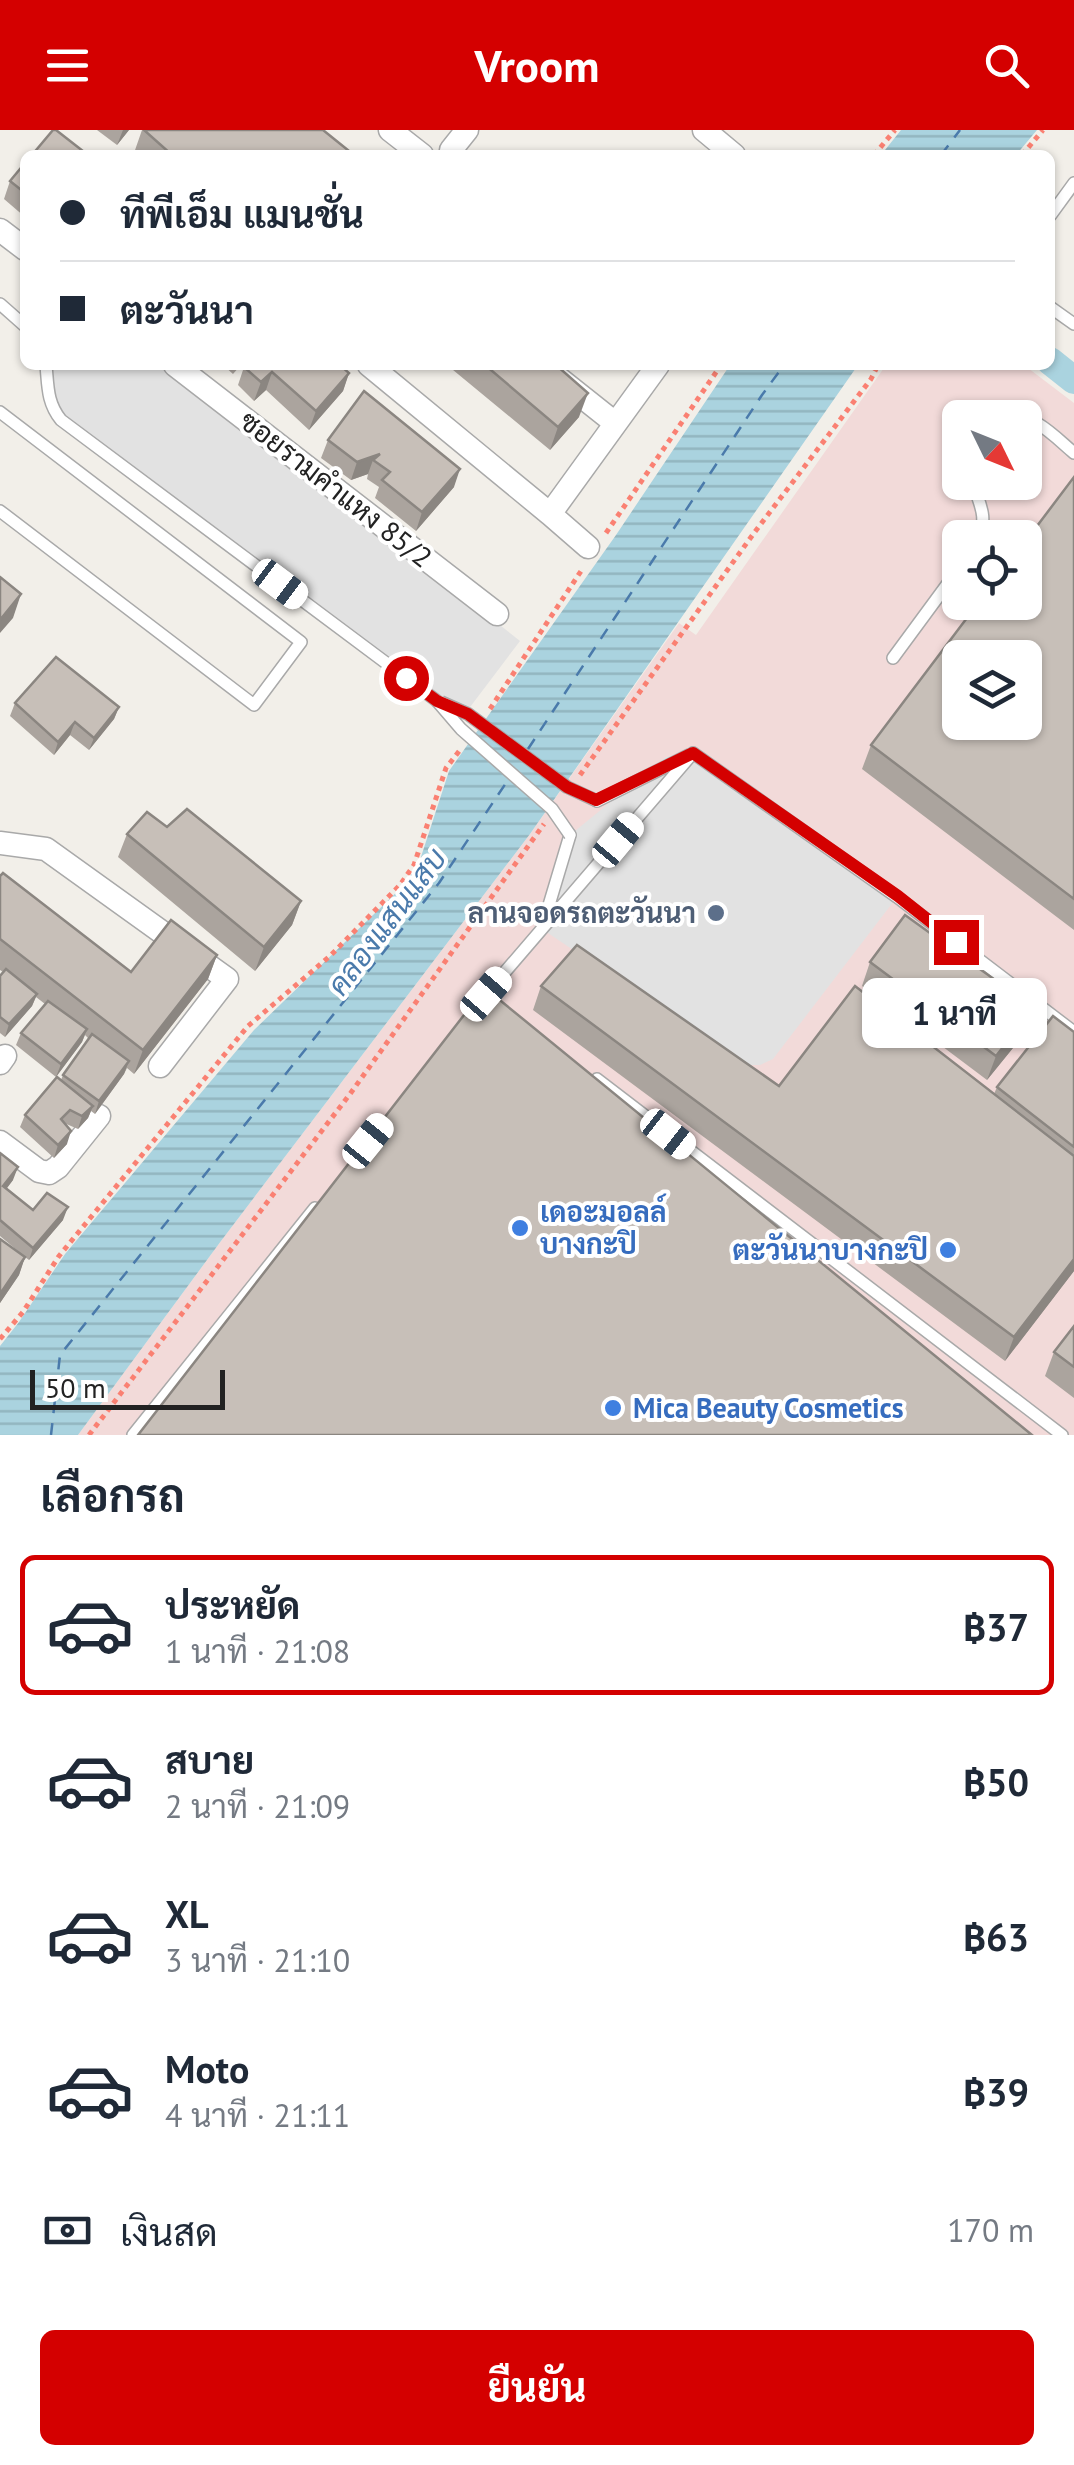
<!DOCTYPE html>
<html lang="th">
<meta charset="utf-8">
<style>
:root{--surface:#fff;--page:#f2f2f3;--text:#1f2937;--muted:#747a83;--line:#e0e1e3;--accent:#d40000}
body{margin:0;font-family:"PT Sans",Sarabun,sans-serif;background:var(--page);color:var(--text);height:100vh;display:flex;flex-direction:column;font-size:38px;white-space:nowrap}
*{box-sizing:border-box;margin:0}
p{font-size:32px;color:var(--muted)}
.icon{flex:none;width:55px;height:55px;fill:none;stroke:currentColor;stroke-width:2;stroke-linecap:round;stroke-linejoin:round}
.map{position:relative;height:1305px;overflow:hidden}
.side{display:flex;flex-direction:column;background:var(--surface);flex:1}
.side>*{flex:none}
.top-card{position:absolute;left:20px;top:20px;width:1035px;height:220px;border-radius:15px;box-shadow:0 2px 8px #0004;display:grid;align-content:center;height:220px;padding:0 40px;background:var(--surface)}
.needle{width:65px;rotate:133deg}
.fabs{position:absolute;left:942px;top:270px;display:grid;gap:20px}
.fabs a{display:grid;place-items:center;width:100px;height:100px;border-radius:15px;background:var(--surface);box-shadow:0 2px 8px #0004;font-size:50px}
.scale{position:absolute;left:30px;bottom:25px;width:195px;box-sizing:border-box;padding-left:10px;border:5px solid #222;border-top:0;font-size:28px;line-height:35px;white-space:nowrap;color:#222;-webkit-text-stroke:8px #fff;paint-order:stroke}
.end{position:absolute;width:45px;height:45px;margin:-22px;border:12px solid #d40000;background:#fff;box-shadow:0 0 0 5px #fff}
.from{border-radius:50%}
.bubble{position:absolute;height:70px;border-radius:15px;background:var(--surface);box-shadow:0 2px 8px #0004;font-size:32px;font-weight:700;line-height:70px;text-align:center}
.car{position:absolute;width:30px;height:60px;margin:-30px -15px;border-radius:12px;box-shadow:0 0 8px 2px #0007;background:linear-gradient(#fff 24%,#345 0 40%,#fff 0 76%,#345 0 86%,#fff 0)}
.top-card b{display:flex;align-items:center;gap:35px;height:95px;font-size:38px}
.top-card b+b{border-top:2px solid var(--line)}
.top-card i{width:25px;height:25px;background:var(--text)}
ul{padding:0;list-style:none}
li{display:flex;align-items:center;gap:30px;height:140px;margin:0 20px 15px;padding:0 20px;border:5px solid transparent;border-radius:15px}
li div{flex:1}
li b{display:block;font-size:38px}
li em{font-style:normal;font-weight:700}
li.active{border-color:var(--accent)}
li>.icon{width:90px;height:90px;stroke-width:1.5}
h2{padding:0 40px;font-size:45px;line-height:120px}
.pay{display:flex;align-items:center;gap:25px;height:110px;padding:0 40px;font-size:38px}
.pay p{margin-inline-start:auto}
.button{display:flex;gap:20px;margin-top:auto;padding:20px 40px}
.button a{flex:1;height:115px;border-radius:15px;background:var(--accent);color:#fff;font-size:40px;font-weight:700;line-height:115px;text-align:center}
header{display:flex;justify-content:space-between;align-items:center;height:130px;padding:0 40px;background:var(--accent);color:#fff;font-size:45px;font-weight:700}
.map>svg:first-child{display:block}
</style>
<header><svg class="icon" aria-label="menu" viewBox="0 0 24 24"><path d="M4 6h16M4 12h16M4 18h16"/></svg>Vroom<svg class="icon" aria-label="search" viewBox="0 0 24 24"><circle cx="10" cy="10" r="6"/><path d="M15 15l6 6"/></svg></header>
<div class="map">
<svg width="1074" height="1305" viewBox="0 0 1074 1305">
<defs>
<pattern id="water-rules" width="6" height="5" patternUnits="userSpaceOnUse" patternTransform="scale(2.5)"><rect width="6" height="5" fill="#aad3df"/><path d="M0 2.5h6" fill="none" stroke="#92b5bf"/></pattern>
</defs>
<rect width="100%" height="100%" fill="#f2efe9"/>
<path fill="#f2dad9" fill-rule="evenodd" d="M 886,235 L 1024,235 L 1074,273 L 1074,1305 L 78,1305 L 221,1111 L 530,704 L 679,493 L 696,505 ZM 960,288 L 1025,288 L 1025,352 L 960,352 ZM 960,408 L 1025,408 L 1025,472 L 960,472 ZM 960,528 L 1025,528 L 1025,592 L 960,592 Z"/>
<path fill="#e2e2e2" d="M 52,235 L 172,235 L 520,511 L 458,593 L 57,286 Z
M 693,623 L 897,767 L 773,929 L 760,935 L 744,935 L 542,799 L 570,705 L 666,627 Z"/>
<path fill="url(#water-rules)" d="M 901,0 L 1037,0 L 1016,25 L 881,25 Z
M 730,235 L 858,235 L 530,704 L 221,1111 L 78,1305 L 0,1305 L 0,1216 L 19,1192 L 65,1124 L 254,900 L 403,756 L 419,733 L 449,641 L 616,405 Z"/>
<g fill="none" stroke-linecap="round" stroke-linejoin="round">
<path stroke="#aad3df" stroke-width="28" d="M 1050,231 L 1074,250"/>
<path stroke="#4a7aab" stroke-width="2.5" stroke-dasharray="12 10" stroke-linecap="butt" d="M 941,25 L 960,0
M 528,619 L 762,265 L 784,235
M 51,1305 L 60,1225 L 439,753 L 510,647"/>
<defs>
<path id="service" d="M 1050,86 L 1074,53
M 0,174 L 25,196
M 1050,177 L 1074,194
M 46,235 C 48,256 47,273 61,290 L 437,571
M 0,282 L 301,512 L 254,575 L 0,381
M 1009,288 C 1032,281 1057,309 1074,323
M 973,352 C 979,375 988,384 979,408
M 893,528 L 960,437
M 693,623 L 897,767 L 1074,902
M 597,671 L 689,625
M 543,795 L 570,705
M 486,864 L 693,623
M 597,949 L 1062,1305
M 133,1305 L 315,1078"/>
<path id="minor" d="M 390,0 L 422,25
M 704,0 L 734,25
M 451,20 L 467,0
M 0,100 L 25,119
M 175,235 L 497,484
M 369,235 L 550,384 L 658,235
M 542,235 L 615,293
M 550,384 L 588,417
M 0,713 L 46,719 L 227,849 L 160,936
M 0,933 L 5,926
M 0,1012 L 39,1041 L 49,1043 L 58,1037 L 99,986"/>
</defs>
<use href="#service" stroke="#a9a9a9" stroke-width="14"/>
<use href="#minor" stroke="#a9a9a9" stroke-width="25"/>
<path stroke="#fa8072" stroke-width="5" stroke-dasharray="5 5" stroke-linecap="butt" d="M 874,25 L 895,0
M 1022,25 L 1043,0
M 606,403 L 721,235
M 490,579 L 583,438
M 580,645 L 754,403 L 871,249 L 878,235
M 0,1209 L 23,1182 L 59,1126 L 248,896 L 330,826 L 400,755 L 414,735 L 446,638 L 460,620
M 89,1305 L 350,964 L 544,694"/>
<use href="#service" stroke="#fff" stroke-width="11"/>
<use href="#minor" stroke="#fff" stroke-width="22"/>
<defs>
<path id="service-bridge" d="M 437,571 L 461,599 L 552,679 L 570,705
M 441,572 L 468,584 L 567,657 L 597,671"/>
</defs>
<use href="#service-bridge" stroke="#a9a9a9" stroke-width="14" stroke-linecap="butt"/>
<use href="#service-bridge" stroke="#fff" stroke-width="11"/>
</g>
<path fill="#aba49e" d="M 97,0 L 129,0 L 117,15 Z
M 142,0 L 354,25 L 136,25 L 134,23 Z
M 25,33 L 25,87 L 4,69 L 10,51 Z
M 223,235 L 241,235 L 233,244 Z
M 447,235 L 556,235 L 579,287 L 550,320 Z
M 244,237 L 349,243 L 343,261 L 309,300 L 266,260 L 254,271 L 238,255 Z
M 328,310 L 454,357 L 416,401 L 375,368 L 379,357 L 367,349 L 368,344 L 351,350 L 321,328 Z
M 1074,347 L 1074,800 L 862,639 L 871,615 Z
M 15,573 L 119,577 L 114,589 L 89,620 L 70,605 L 54,625 L 10,586 Z
M 167,697 L 301,771 L 292,795 L 255,841 L 118,727 L 127,704 Z
M 0,746 L 131,842 L 217,825 L 208,849 L 134,944 L 127,938 L 124,944 L 95,984 L 91,981 L 88,988 L 78,999 L 64,993 L 67,1014 L 54,1028 L 20,997 L 25,985 L 61,950 L 63,945 L 89,909 L 85,905 L 82,912 L 56,947 L 16,915 L 21,903 L 45,874 L 36,867 L 32,876 L 5,907 L 0,903 L 0,846 L 3,842 L 0,840 Z
M 870,832 L 1026,902 L 987,950 L 862,856 Z
M 541,856 L 779,956 L 994,964 L 997,957 L 1074,902 L 1074,1141 L 1005,1231 L 533,880 Z
M 0,1023 L 13,1050 L 7,1058 L 33,1080 L 63,1090 L 29,1130 L 25,1127 L 19,1145 L 0,1173 L 0,1109 L 19,1122 L 0,1106 Z
M 1074,1196 L 1074,1268 L 1045,1246 L 1054,1222 Z"/>
<path fill="#8b8681" d="M 123,0 L 129,0 L 117,15 Z
M 272,242 L 266,260 L 254,271 L 261,252 Z
M 349,243 L 343,261 L 309,300 L 316,281 Z
M 588,263 L 579,287 L 550,320 L 558,297 Z
M 380,324 L 373,330 L 368,344 L 351,350 L 357,332 Z
M 460,339 L 454,357 L 416,401 L 422,382 Z
M 21,464 L 13,488 L 0,503 L 0,490 Z
M 119,577 L 114,589 L 89,620 L 94,608 Z
M 75,592 L 70,605 L 54,625 L 58,612 Z
M 301,771 L 292,795 L 255,841 L 264,817 Z
M 217,825 L 208,849 L 134,944 L 143,920 Z
M 37,864 L 32,876 L 5,907 L 9,894 Z
M 1034,878 L 1026,902 L 987,950 L 996,926 Z
M 87,899 L 82,912 L 56,947 L 61,934 Z
M 129,931 L 124,944 L 95,984 L 99,971 Z
M 93,976 L 88,988 L 78,999 L 82,986 Z
M 71,1001 L 67,1014 L 54,1028 L 58,1015 Z
M 18,1037 L 13,1050 L 0,1067 L 3,1056 Z
M 68,1077 L 63,1090 L 29,1130 L 33,1118 Z
M 25,1127 L 19,1145 L 0,1173 L 0,1164 Z
M 1074,1129 L 1074,1141 L 1005,1231 L 1014,1207 Z"/>
<path fill="#c7bfb8" stroke="#8b8681" stroke-width="2.5" fill-rule="evenodd" d="M 53,0 L 56,0 L 88,25 L 32,25 Z
M 144,0 L 323,0 L 354,25 L 172,25 Z
M 25,33 L 25,63 L 10,51 Z
M 246,235 L 340,235 L 349,243 L 316,281 L 272,242 L 261,252 L 244,237 Z
M 485,235 L 556,235 L 588,263 L 558,297 Z
M 364,261 L 460,339 L 422,382 L 382,350 L 390,342 L 373,330 L 380,324 L 357,332 L 328,310 Z
M 1074,347 L 1074,769 L 871,615 L 979,472 L 1025,472 L 1025,412 ZM 960,528 L 1025,528 L 1025,592 L 960,592 Z
M 0,447 L 21,464 L 0,490 Z
M 56,527 L 119,577 L 94,608 L 75,592 L 58,612 L 15,573 Z
M 187,679 L 301,771 L 264,817 L 127,704 L 147,682 L 167,697 Z
M 3,743 L 131,842 L 171,790 L 217,825 L 143,920 L 0,809 L 0,746 Z
M 905,785 L 1034,878 L 996,926 L 870,832 Z
M 577,815 L 779,956 L 855,856 L 1074,1026 L 1074,1129 L 1014,1207 L 541,856 Z
M 6,839 L 37,864 L 9,894 L 0,887 L 0,846 Z
M 485,858 L 1032,1305 L 138,1305 Z
M 48,871 L 87,899 L 61,934 L 21,903 Z
M 1053,886 L 1074,902 L 1074,1017 L 997,957 Z
M 92,904 L 129,931 L 99,971 L 63,945 Z
M 57,947 L 93,976 L 82,986 L 70,980 L 61,989 L 71,1001 L 58,1015 L 25,985 Z
M 0,1023 L 18,1037 L 3,1056 L 33,1080 L 47,1063 L 68,1077 L 33,1118 L 0,1090 Z
M 0,1109 L 25,1127 L 0,1164 Z
M 1074,1196 L 1074,1237 L 1054,1222 Z"/>
<g fill="none" stroke-linecap="round" stroke-linejoin="round">
<path stroke="#d40000" stroke-width="12" d="M 406,548 L 437,571 L 468,584 L 567,657 L 596,670 L 693,623 L 898,766 L 956,812"/>
</g>
<circle fill="#5c6f8a" stroke="#fff" stroke-width="4" cx="716" cy="783" r="10"/>
<g fill="#3f7fe0" stroke="#fff" stroke-width="4">
<circle cx="520" cy="1098" r="10"/>
<circle cx="948" cy="1120" r="10"/>
<circle cx="613" cy="1278" r="10"/>
</g>
<g text-anchor="middle" stroke-width="8" stroke-linejoin="round" paint-order="stroke">
<g font-size="28" fill="#222" stroke="#fff">
<text transform="translate(336 359) rotate(38)" y="10">ซอยรามคำแหง 85/2</text>
</g>
<g font-size="28" font-weight="bold" fill="#4e5e75" stroke="#fff" text-anchor="end">
<text x="696" y="793">ลานจอดรถตะวันนา</text>
</g>
<g font-size="28" font-weight="bold" fill="#366cbe" stroke="#fff" text-anchor="start">
<text x="540" y="1092">เดอะมอลล์<tspan x="540" dy="32">บางกะปิ</tspan></text>
<text x="928" y="1130" text-anchor="end">ตะวันนาบางกะปิ</text>
<text x="633" y="1288">Mica Beauty Cosmetics</text>
</g>
<g font-size="30" font-style="italic" fill="#4a7aab" stroke="#fff">
<text transform="translate(387 792) rotate(-53)" y="10">คลองแสนแสบ</text>
</g>
</g>
</svg>
<div class="fabs">
<a><svg class="needle" viewBox="-14 -14 28 28"><path d="M0-13l5 13h-10z" fill="#e53935"/><path d="M0 13l5-13h-10z" fill="#747a83"/></svg></a>
<a><svg class="icon" aria-label="locate" viewBox="0 0 24 24"><circle cx="12" cy="12" r="6"/><path d="M12 2v4M12 18v4M2 12h4M18 12h4"/></svg></a>
<a><svg class="icon" aria-label="layers" viewBox="0 0 24 24"><path d="M12 4l9 5-9 5-9-5zM3 14l9 5 9-5"/></svg></a>
</div>
<div class="scale">50 m</div>
<i class="end from" style="left:406px;top:548px"></i>
<i class="end" style="left:956px;top:812px"></i>
<div class="bubble" style="left:862px;top:848px;width:185px">1 นาที</div>
<i class="car" style="left:280px;top:454px;rotate:127deg"></i>
<i class="car" style="left:618px;top:710px;rotate:40deg"></i>
<i class="car" style="left:486px;top:864px;rotate:41deg"></i>
<i class="car" style="left:668px;top:1004px;rotate:128deg"></i>
<i class="car" style="left:368px;top:1011px;rotate:39deg"></i>
<div class="top-card">
<b><i class="from"></i>ทีพีเอ็ม แมนชั่น</b>
<b><i></i>ตะวันนา</b>
</div>
</div>
<section class="side">
<h2>เลือกรถ</h2>
<ul>
<li class="active"><svg class="icon" aria-label="car" viewBox="0 0 24 24"><path d="M5 17H2v-5l4-1 3-4h7l3 4 3 1v5h-3M9 17h6M6 11h13"/><circle cx="7" cy="17" r="2"/><circle cx="17" cy="17" r="2"/></svg><div><b>ประหยัด</b><p>1 นาที · 21:08</p></div><em>฿37</em></li>
<li><svg class="icon" aria-label="car" viewBox="0 0 24 24"><path d="M5 17H2v-5l4-1 3-4h7l3 4 3 1v5h-3M9 17h6M6 11h13"/><circle cx="7" cy="17" r="2"/><circle cx="17" cy="17" r="2"/></svg><div><b>สบาย</b><p>2 นาที · 21:09</p></div><em>฿50</em></li>
<li><svg class="icon" aria-label="car" viewBox="0 0 24 24"><path d="M5 17H2v-5l4-1 3-4h7l3 4 3 1v5h-3M9 17h6M6 11h13"/><circle cx="7" cy="17" r="2"/><circle cx="17" cy="17" r="2"/></svg><div><b>XL</b><p>3 นาที · 21:10</p></div><em>฿63</em></li>
<li><svg class="icon" aria-label="car" viewBox="0 0 24 24"><path d="M5 17H2v-5l4-1 3-4h7l3 4 3 1v5h-3M9 17h6M6 11h13"/><circle cx="7" cy="17" r="2"/><circle cx="17" cy="17" r="2"/></svg><div><b>Moto</b><p>4 นาที · 21:11</p></div><em>฿39</em></li>
</ul>
<div class="pay"><svg class="icon" aria-label="cash" viewBox="0 0 24 24"><path d="M3 7h18v10H3z"/><circle cx="12" cy="12" r="2"/></svg>เงินสด<p>170 m</p></div>
<div class="button"><a>ยืนยัน</a></div>
</section>
